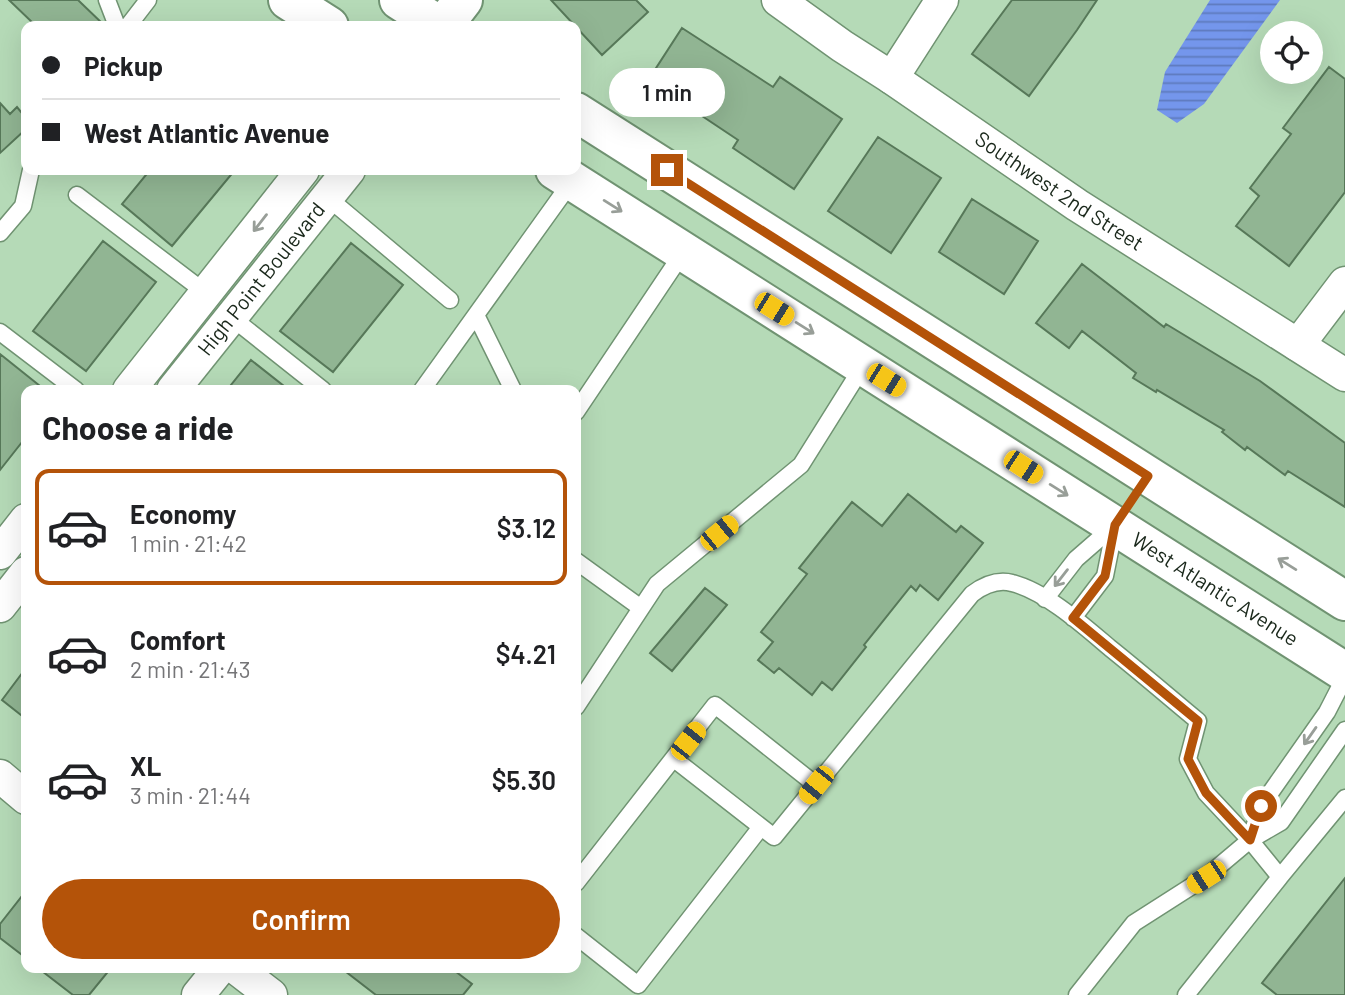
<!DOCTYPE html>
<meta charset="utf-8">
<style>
:root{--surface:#fff;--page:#f2f2f2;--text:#202124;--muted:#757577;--line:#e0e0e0;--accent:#b45309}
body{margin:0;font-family:Barlow,sans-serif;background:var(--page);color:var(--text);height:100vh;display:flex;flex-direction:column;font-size:26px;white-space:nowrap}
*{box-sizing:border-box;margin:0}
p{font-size:23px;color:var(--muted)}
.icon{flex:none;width:38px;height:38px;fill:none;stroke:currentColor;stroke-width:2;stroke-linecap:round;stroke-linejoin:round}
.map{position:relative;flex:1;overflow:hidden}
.sheet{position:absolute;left:21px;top:385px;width:560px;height:588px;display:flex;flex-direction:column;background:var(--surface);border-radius:14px;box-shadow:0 7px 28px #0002}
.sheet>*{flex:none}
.hud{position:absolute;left:21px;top:21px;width:560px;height:154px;border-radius:14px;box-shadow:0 7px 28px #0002;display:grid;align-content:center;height:154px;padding:0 21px;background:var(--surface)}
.buttons{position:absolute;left:1260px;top:21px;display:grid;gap:14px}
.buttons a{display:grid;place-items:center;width:63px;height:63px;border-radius:50%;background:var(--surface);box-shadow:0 7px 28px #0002;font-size:35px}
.end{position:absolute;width:32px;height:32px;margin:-16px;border:9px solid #b45309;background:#fff;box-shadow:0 0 0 4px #fff}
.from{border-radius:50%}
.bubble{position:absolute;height:49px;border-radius:24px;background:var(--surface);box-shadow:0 7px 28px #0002;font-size:23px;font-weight:600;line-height:49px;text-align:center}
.car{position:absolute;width:21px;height:42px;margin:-21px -10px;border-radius:9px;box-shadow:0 0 5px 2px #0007;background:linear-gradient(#f5c518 24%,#345 0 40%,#f5c518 0 76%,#345 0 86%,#f5c518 0)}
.hud b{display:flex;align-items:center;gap:24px;height:66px;font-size:26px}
.hud b+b{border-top:2px solid var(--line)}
.hud i{width:18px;height:18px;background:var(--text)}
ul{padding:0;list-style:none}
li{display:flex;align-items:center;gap:21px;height:116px;margin:0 14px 10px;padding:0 7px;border:4px solid transparent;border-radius:14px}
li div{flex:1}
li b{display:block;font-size:26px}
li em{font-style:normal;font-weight:600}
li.on{border-color:var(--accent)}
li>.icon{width:63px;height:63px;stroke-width:1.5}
h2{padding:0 21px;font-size:32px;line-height:84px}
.button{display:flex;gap:14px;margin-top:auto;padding:14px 21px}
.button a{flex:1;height:80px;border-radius:42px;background:var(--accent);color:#fff;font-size:28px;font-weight:600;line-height:80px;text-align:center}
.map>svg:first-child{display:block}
</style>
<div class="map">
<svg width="1345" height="995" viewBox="0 0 1345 995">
<defs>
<pattern id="water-rules" width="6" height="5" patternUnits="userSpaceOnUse" patternTransform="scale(1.75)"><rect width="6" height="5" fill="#7496ec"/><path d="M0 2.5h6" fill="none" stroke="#5e7abe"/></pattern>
</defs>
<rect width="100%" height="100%" fill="#b5dab7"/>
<path fill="url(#water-rules)" d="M 1210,0 L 1280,0 L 1204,104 L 1177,123 L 1157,110 L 1165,72 Z"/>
<path fill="#91b593" stroke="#577859" stroke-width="2" d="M 9,0 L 78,0 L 105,26 L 36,26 Z
M 551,0 L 636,0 L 648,12 L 602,55 Z
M 1012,0 L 1097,0 L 1077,30 L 1029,96 L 972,54 Z
M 682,28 L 773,87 L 780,77 L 842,119 L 794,189 L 733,148 L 738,140 L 672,96 L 671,97 L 647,82 Z
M 1329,67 L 1345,79 L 1345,192 L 1289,266 L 1236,226 L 1259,196 L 1250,188 L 1291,134 L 1283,128 Z
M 0,103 L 10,114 L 17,107 L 26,118 L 26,129 L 0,153 Z
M 878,137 L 941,178 L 891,253 L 828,211 Z
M 150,170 L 235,170 L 172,246 L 122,204 Z
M 972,199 L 1038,241 L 1004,294 L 939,252 Z
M 103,241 L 156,282 L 86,371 L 33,331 Z
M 351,243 L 403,285 L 333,372 L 280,331 Z
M 1082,264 L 1164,327 L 1166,324 L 1260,381 L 1345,443 L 1345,507 L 1288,471 L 1285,475 L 1247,447 L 1245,450 L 1222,432 L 1224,430 L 1157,390 L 1156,392 L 1133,378 L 1136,373 L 1082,331 L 1069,348 L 1036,323 Z
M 0,354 L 45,390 L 26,390 L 26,437 L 0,470 Z
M 251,360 L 289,390 L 227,390 Z
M 908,494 L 956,532 L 961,526 L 983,543 L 938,600 L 920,585 L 916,591 L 911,586 L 864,645 L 866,647 L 832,690 L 822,682 L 812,695 L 779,668 L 774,673 L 758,660 L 773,642 L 761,632 L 807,574 L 799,568 L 852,502 L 882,526 Z
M 705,588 L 727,605 L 672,671 L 650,653 Z
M 26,668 L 26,719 L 2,700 Z
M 1345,878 L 1345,995 L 1277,995 L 1262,983 Z
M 26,891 L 26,958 L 0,938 L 0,924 Z
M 38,968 L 111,968 L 89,995 L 73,995 Z
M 341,968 L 451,968 L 472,984 L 463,995 L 376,995 Z"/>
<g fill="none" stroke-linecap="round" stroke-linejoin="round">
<defs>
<path id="lane" d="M 107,0 L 117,26
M 128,26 L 148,0
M 77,195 L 206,293
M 327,197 L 450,300
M 0,233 L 23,206 L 31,170
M 476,315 L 513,390
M 231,317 L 323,390
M 0,332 L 76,390
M 422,390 L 572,181
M 576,412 L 684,251
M 576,561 L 641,608
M 1045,599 L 1076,559 L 1115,525
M 1073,618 L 1105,576 L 1115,526
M 576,707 L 657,584 L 801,465 L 863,366
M 674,759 L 774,837 L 972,594 C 984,585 997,579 1012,583 C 1045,591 1084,626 1110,648 C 1140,672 1169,697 1198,721 L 1188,759 L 1206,793 L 1250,840 L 1280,877 L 1186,995
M 1250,840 L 1261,806 L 1327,712 L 1345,677
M 1280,877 L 1345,798
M 576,883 L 715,705 L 816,785
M 576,936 L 638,985 L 761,827
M 1077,995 L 1134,923 L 1206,877 L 1250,840 L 1281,822 L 1345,730"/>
<g id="street">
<path id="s1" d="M 778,0 L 842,46 L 892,78 L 1077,205 L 1345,375"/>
<path d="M 892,78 L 942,0"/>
<path d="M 1298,345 L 1345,283"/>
<path d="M 129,390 L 303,170"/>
<path id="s2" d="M 173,390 L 349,170"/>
<path d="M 0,553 L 26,520"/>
<path d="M 0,606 L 26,573"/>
<path d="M 0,776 L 26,798"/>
<path d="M 236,968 L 271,995"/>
<path d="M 198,995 L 220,968"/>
</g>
<path id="secondary" d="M 443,26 L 463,0"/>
<g id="primary">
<path d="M 288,0 L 329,26"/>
<path d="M 399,0 L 440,26"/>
<path d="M 576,112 L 1345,601"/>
<path id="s3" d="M 555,170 L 1345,672"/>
</g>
</defs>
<use href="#lane" stroke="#709372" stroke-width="19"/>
<use href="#street" stroke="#709372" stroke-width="35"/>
<use href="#secondary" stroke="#709372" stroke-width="42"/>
<use href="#primary" stroke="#709372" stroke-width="42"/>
<use href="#lane" stroke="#fff" stroke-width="16"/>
<use href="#street" stroke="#fff" stroke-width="32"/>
<use href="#secondary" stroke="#fff" stroke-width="38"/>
<use href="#primary" stroke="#fff" stroke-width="38"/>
</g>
<defs><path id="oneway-shaft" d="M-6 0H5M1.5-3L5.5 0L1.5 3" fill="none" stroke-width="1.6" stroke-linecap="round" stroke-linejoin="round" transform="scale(1.75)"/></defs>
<g stroke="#989e98">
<use href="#oneway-shaft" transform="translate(613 206) rotate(32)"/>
<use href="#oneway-shaft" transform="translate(260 223) rotate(128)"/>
<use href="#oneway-shaft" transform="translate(805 328) rotate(32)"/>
<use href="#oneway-shaft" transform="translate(1059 490) rotate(32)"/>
<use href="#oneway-shaft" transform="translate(1287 564) rotate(-148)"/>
<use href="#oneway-shaft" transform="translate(1061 578) rotate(128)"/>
<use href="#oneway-shaft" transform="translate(1310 736) rotate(125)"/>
</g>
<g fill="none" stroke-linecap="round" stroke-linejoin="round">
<path stroke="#b45309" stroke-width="9" d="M 667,170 L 1148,476 L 1115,525 L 1105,576 L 1073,618 L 1198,721 L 1188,759 L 1206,793 L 1250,840 L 1261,806"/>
</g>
<g text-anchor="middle" stroke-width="7" stroke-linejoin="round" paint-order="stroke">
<g font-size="21" fill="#19271a" stroke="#b5dab7">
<text dy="7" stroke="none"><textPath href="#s1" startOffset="340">Southwest 2nd Street</textPath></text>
<text dy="7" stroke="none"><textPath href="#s2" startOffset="142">High Point Boulevard</textPath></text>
<text dy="7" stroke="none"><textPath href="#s3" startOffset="782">West Atlantic Avenue</textPath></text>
</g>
</g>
</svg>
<div class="buttons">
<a><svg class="icon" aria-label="locate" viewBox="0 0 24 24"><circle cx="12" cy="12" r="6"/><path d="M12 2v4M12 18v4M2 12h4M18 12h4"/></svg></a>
</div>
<i class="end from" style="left:1261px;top:806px"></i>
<i class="end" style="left:667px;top:170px"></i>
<div class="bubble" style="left:609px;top:68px;width:116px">1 min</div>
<i class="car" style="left:774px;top:309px;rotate:122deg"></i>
<i class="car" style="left:886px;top:380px;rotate:122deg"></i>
<i class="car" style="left:1023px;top:467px;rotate:123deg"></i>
<i class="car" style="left:719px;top:533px;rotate:51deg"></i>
<i class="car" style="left:688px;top:741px;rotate:38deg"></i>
<i class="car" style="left:816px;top:785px;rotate:219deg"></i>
<i class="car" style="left:1206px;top:877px;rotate:237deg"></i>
<div class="hud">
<b><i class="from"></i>Pickup</b>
<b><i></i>West Atlantic Avenue</b>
</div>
<section class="sheet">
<h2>Choose a ride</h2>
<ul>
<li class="on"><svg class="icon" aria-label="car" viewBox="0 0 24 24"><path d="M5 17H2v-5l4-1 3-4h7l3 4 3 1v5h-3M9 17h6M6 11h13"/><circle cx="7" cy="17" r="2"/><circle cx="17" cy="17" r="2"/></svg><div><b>Economy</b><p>1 min · 21:42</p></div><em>$3.12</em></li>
<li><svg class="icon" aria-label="car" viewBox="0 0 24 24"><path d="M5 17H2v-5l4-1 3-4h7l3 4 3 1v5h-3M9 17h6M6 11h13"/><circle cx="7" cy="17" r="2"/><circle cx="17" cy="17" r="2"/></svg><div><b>Comfort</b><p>2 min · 21:43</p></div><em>$4.21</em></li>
<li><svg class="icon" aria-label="car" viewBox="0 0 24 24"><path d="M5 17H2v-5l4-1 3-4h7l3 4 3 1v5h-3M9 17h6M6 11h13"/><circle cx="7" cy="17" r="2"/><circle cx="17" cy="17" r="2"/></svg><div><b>XL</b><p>3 min · 21:44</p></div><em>$5.30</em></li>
</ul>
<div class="button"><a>Confirm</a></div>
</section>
</div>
